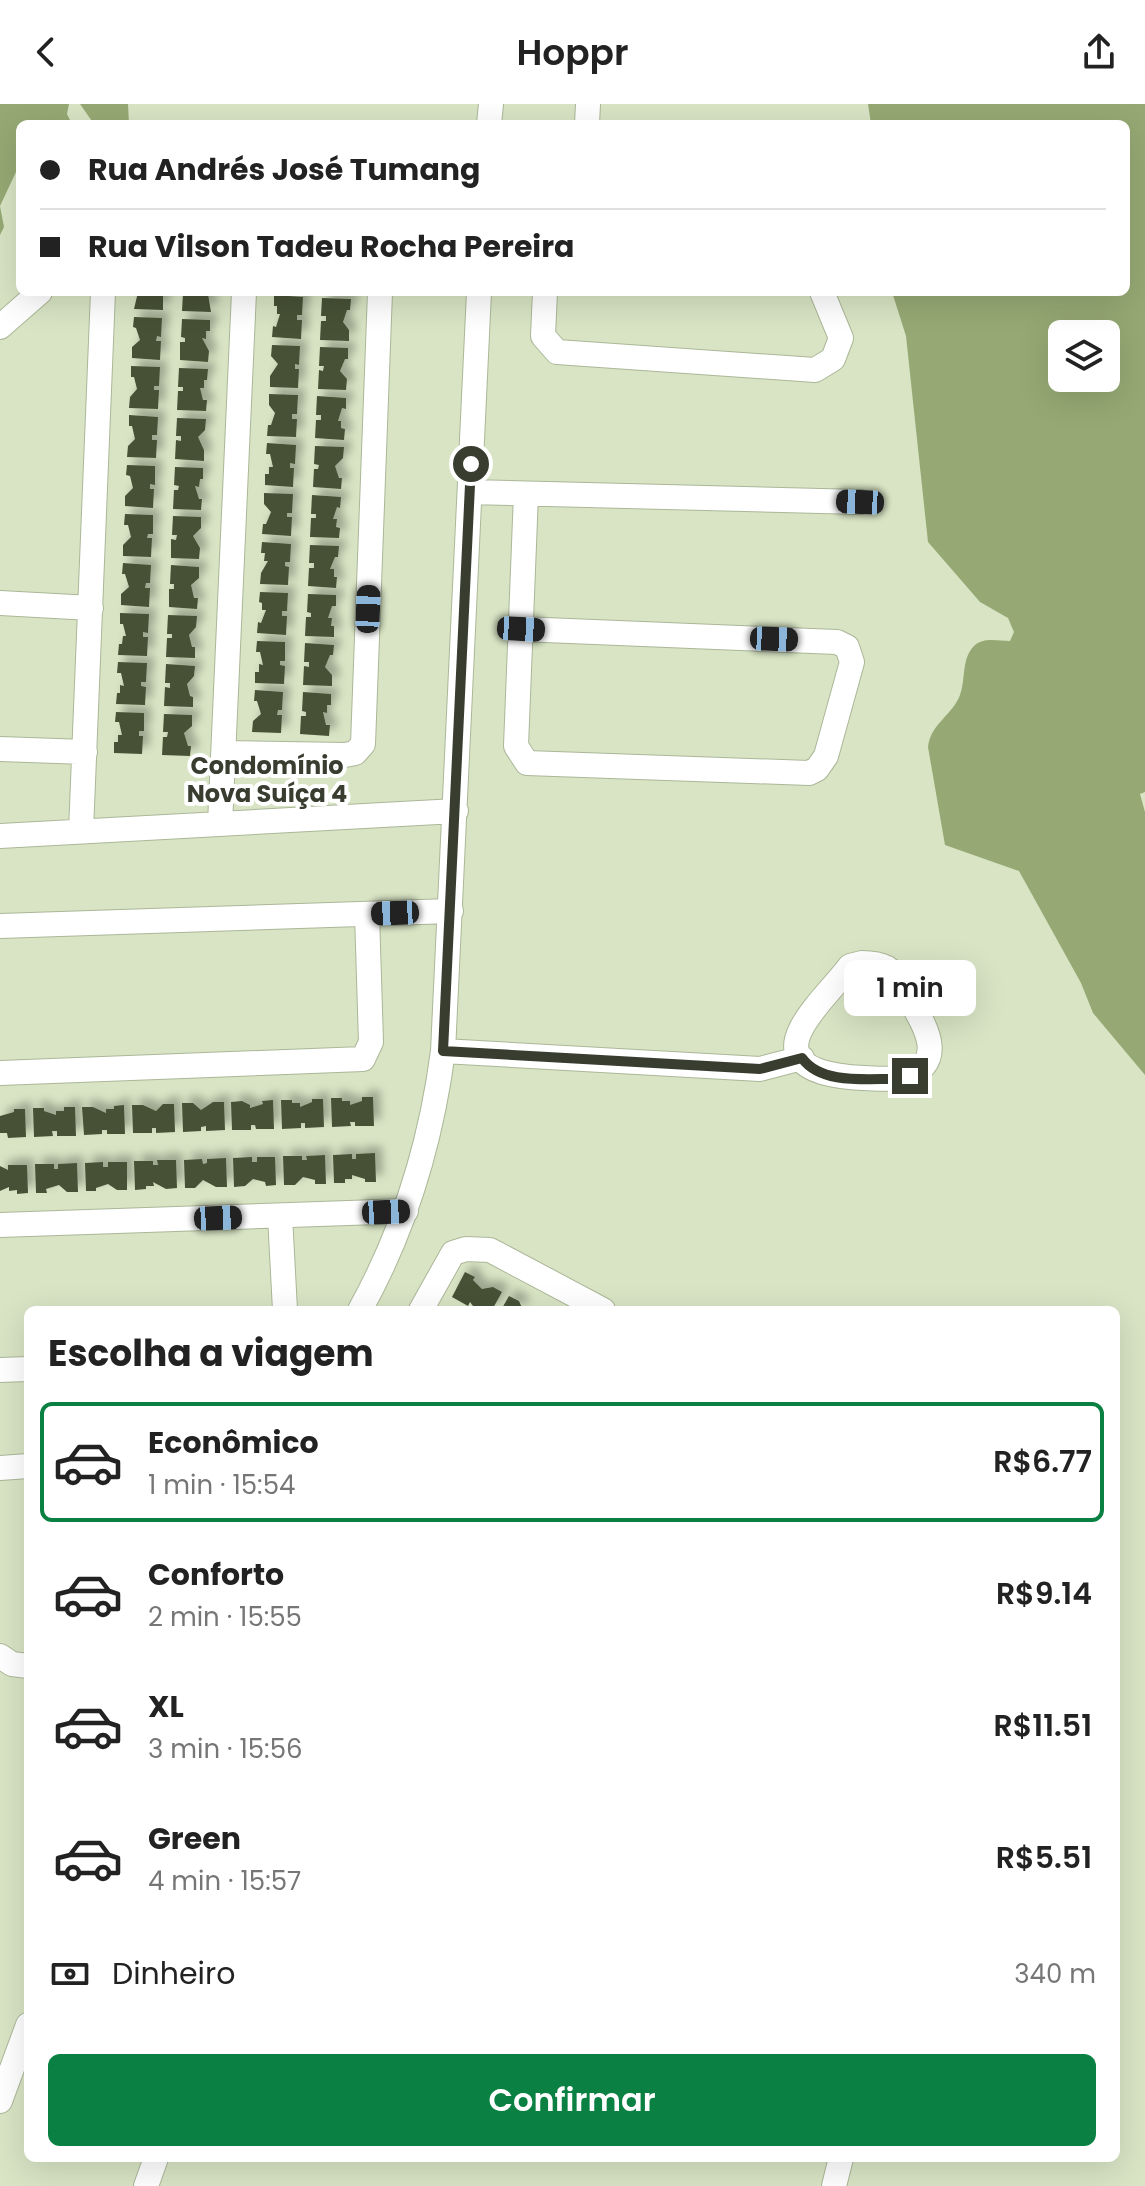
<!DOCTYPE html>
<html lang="pt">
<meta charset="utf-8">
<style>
:root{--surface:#fff;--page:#f2f2f2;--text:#222;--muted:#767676;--line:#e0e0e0;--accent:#0b8043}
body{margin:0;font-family:Poppins,sans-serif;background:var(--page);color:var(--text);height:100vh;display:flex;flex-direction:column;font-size:30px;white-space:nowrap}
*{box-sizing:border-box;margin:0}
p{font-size:26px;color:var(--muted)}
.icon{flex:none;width:44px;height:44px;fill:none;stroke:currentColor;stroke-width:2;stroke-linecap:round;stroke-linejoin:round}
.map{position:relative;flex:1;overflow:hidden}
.sheet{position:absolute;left:24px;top:1202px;width:1096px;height:856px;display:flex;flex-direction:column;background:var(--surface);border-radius:12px;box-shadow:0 8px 32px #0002}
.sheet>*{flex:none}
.guide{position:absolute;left:16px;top:16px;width:1114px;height:176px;border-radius:12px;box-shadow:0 8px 32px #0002;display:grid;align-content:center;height:176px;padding:0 24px;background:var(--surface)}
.buttons{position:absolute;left:1048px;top:216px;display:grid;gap:16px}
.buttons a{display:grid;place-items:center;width:72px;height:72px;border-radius:12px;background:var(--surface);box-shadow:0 8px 32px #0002;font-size:40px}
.end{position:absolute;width:36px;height:36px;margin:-18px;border:10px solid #383d30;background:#fff;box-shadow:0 0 0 4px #fff}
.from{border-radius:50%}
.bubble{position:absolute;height:56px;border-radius:12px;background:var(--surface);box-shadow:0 8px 32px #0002;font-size:26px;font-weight:600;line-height:56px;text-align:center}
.car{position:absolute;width:24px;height:48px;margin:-24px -12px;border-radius:10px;box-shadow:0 0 6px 2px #0007;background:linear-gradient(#222 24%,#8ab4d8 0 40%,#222 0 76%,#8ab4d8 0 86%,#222 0)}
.guide b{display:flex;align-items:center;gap:28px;height:76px;font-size:30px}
.guide b+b{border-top:2px solid var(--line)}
.guide i{width:20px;height:20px;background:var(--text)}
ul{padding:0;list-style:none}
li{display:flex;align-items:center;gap:24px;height:120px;margin:0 16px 12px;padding:0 8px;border:4px solid transparent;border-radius:12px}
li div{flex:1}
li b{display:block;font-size:30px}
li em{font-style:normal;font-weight:600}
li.active{border-color:var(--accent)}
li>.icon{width:72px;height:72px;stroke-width:1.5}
h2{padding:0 24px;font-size:36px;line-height:96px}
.pay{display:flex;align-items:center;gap:20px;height:88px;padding:0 24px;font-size:30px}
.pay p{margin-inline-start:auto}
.cta{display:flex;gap:16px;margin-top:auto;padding:16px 24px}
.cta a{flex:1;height:92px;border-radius:12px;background:var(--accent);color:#fff;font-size:32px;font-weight:600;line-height:92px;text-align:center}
header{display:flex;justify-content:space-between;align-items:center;height:104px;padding:0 24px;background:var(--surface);font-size:36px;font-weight:600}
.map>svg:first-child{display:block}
</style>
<header><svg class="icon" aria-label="back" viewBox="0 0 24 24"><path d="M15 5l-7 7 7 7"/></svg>Hoppr<svg class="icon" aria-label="share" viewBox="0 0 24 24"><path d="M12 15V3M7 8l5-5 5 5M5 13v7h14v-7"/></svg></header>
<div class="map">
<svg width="1145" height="2082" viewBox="0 0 1145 2082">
<defs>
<filter id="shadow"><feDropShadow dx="7" dy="-7" stdDeviation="4" flood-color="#0004"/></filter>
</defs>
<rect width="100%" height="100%" fill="#d8e4c4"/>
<path fill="#96a974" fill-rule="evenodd" d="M 0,0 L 69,0 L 67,10 L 72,20 L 20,20 L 20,68 L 16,68 L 0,102 L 4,123 L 0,131 Z
M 80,0 L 128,0 L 129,20 L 94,20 Z
M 868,0 L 1145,0 L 1145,688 L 1140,690 L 1145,708 L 1145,971 L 1093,909 L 1081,879 L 1019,767 L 945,741 L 928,643 C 931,619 952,612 960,591 C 966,576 961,555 974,542 C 983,533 998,537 1010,537 L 1014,528 L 1008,514 L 980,498 L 928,438 L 906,232 L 892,188 L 1126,188 L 1126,20 L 871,20 ZM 1106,230 L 1106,274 L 1062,274 L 1062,230 Z"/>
<path fill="#475136" filter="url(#shadow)" d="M 138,188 L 163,188 L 163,206 L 134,205 Z
M 183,189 L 208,190 L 211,208 L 182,207 Z
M 274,191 L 303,193 L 302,211 L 297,211 L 297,216 L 302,216 L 301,235 L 272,233 L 273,222 L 276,223 L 280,210 L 277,210 L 277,202 L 274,202 Z
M 322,194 L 351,195 L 350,206 L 347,206 L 343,218 L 349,226 L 349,237 L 320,236 L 321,217 L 326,217 L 326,212 L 321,212 Z
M 134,213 L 162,214 L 161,233 L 157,232 L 156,237 L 161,237 L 160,256 L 132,254 L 132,243 L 140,236 L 136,224 L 133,223 Z
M 182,215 L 210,216 L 210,227 L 206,227 L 206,235 L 202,234 L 209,247 L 208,258 L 180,256 L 180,238 L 185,238 L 185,234 L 181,233 Z
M 272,241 L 300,242 L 299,261 L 295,260 L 295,265 L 299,265 L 298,284 L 270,283 L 270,272 L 278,260 L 271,252 Z
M 320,243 L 348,244 L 348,255 L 345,255 L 340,267 L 347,275 L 346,286 L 318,285 L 319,266 L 323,267 L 324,262 L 319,262 Z
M 131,262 L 160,263 L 159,282 L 154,282 L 154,286 L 159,286 L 158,305 L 129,304 L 130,293 L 137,285 L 134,273 L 131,273 Z
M 179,264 L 208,265 L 207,276 L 204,276 L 204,284 L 200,284 L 203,296 L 207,296 L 206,307 L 177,306 L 178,287 L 183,287 L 183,283 L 178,283 Z
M 269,290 L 298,291 L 297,310 L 292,310 L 292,315 L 297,315 L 296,333 L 267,332 L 268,321 L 271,321 L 275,309 L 269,301 Z
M 317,292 L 346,294 L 346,305 L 342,304 L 338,317 L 341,317 L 341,324 L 345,325 L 344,336 L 315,334 L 316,316 L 321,316 L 321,311 L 316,311 Z
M 129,311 L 158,313 L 157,331 L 152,331 L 152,336 L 157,336 L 156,354 L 127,353 L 128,342 L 135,335 L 132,322 L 129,322 Z
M 177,314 L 206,315 L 205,326 L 198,333 L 204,346 L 204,357 L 175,355 L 176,336 L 181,337 L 181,332 L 176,332 Z
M 267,339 L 296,341 L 295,360 L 290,359 L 290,364 L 294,364 L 293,383 L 265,381 L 265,370 L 269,370 L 269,363 L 273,363 L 270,350 L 266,350 Z
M 315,342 L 344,343 L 343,354 L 335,362 L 339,374 L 342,374 L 341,385 L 313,383 L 314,365 L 318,365 L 319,361 L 314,360 Z
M 127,361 L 155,362 L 155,381 L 150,380 L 150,385 L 154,385 L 153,404 L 125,402 L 125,392 L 133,384 L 130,372 L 126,371 Z
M 175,363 L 203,364 L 203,375 L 200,375 L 199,383 L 195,382 L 199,395 L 202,395 L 201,406 L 173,405 L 174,386 L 178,386 L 179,382 L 174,381 Z
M 264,389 L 293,390 L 292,409 L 287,409 L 287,413 L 292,413 L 291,432 L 262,430 L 263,420 L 266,420 L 271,408 L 264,400 Z
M 312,391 L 341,393 L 340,404 L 337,403 L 333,415 L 337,415 L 336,423 L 340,424 L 339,434 L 310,433 L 311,414 L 316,414 L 316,410 L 311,410 Z
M 125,410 L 153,411 L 153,430 L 148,430 L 147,434 L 152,434 L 151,453 L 123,452 L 123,441 L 131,433 L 128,421 L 124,421 Z
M 173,412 L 201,413 L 201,424 L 193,432 L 200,444 L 199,455 L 171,454 L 171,435 L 176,436 L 177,431 L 172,431 Z
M 262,438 L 291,440 L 290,458 L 285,458 L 285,462 L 289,463 L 288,481 L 260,480 L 261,469 L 268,457 L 264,457 L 265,449 L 261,449 Z
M 310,441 L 339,442 L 338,453 L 335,453 L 330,465 L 334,465 L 334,473 L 337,473 L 336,484 L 308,482 L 309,464 L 314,464 L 314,459 L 309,459 Z
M 123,459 L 151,461 L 150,479 L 146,479 L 145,484 L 150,484 L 149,503 L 121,501 L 121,490 L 129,483 L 125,470 L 122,470 Z
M 171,461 L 199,463 L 199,474 L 191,481 L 194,494 L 198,494 L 197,505 L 169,503 L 169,485 L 174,485 L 174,480 L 170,480 Z
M 260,488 L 288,489 L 287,507 L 282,507 L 282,512 L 287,512 L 286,531 L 257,529 L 258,518 L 261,519 L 266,506 L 262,506 L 262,499 L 259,498 Z
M 308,490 L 336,491 L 336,502 L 332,502 L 328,514 L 332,514 L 331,522 L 334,522 L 334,533 L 305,532 L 306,513 L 311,513 L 311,509 L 307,508 Z
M 120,509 L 149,510 L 148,529 L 143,528 L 143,533 L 148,533 L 147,552 L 118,551 L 119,540 L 122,540 L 123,532 L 126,532 L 123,520 L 120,520 Z
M 168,511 L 197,512 L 196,523 L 189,531 L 192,543 L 195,543 L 195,554 L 166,553 L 167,534 L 172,534 L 172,530 L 167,530 Z
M 257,537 L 285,538 L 285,557 L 280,557 L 280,561 L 285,562 L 284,580 L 255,579 L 255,568 L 259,568 L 259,560 L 263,561 L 260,548 L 256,548 Z
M 305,539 L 334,541 L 333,551 L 330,551 L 325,563 L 332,571 L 332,582 L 303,581 L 304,562 L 309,563 L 309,558 L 304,558 Z
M 118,558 L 147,559 L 146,578 L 141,578 L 141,582 L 146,583 L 145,601 L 116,600 L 117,589 L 120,589 L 120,581 L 124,582 L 121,569 L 117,569 Z
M 166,560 L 195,562 L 194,572 L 187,580 L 190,592 L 193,593 L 193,603 L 164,602 L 165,583 L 170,584 L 170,579 L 165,579 Z
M 255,586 L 283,588 L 282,606 L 278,606 L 277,611 L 282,611 L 281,629 L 252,628 L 253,617 L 261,610 L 257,597 L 254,597 Z
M 303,588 L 331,590 L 331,601 L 327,601 L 327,609 L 323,608 L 326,621 L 330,621 L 329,632 L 300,630 L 301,612 L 306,612 L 306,608 L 302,607 Z
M 116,608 L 144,609 L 144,627 L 139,627 L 139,632 L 143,632 L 142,650 L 114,649 L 114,638 L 118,638 L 118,631 L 122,631 L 119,618 L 115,618 Z
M 164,610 L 192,611 L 192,622 L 184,629 L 188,642 L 191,642 L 190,652 L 162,651 L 163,633 L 167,633 L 168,628 L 163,628 Z
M 362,993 L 373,993 L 374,1022 L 355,1022 L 355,1018 L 350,1018 L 351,1022 L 332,1023 L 331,994 L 342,994 L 342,997 L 350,997 L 350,1001 L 362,997 Z
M 312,995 L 323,995 L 324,1023 L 305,1024 L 305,1019 L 301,1019 L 301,1024 L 282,1025 L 281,996 L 292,996 L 292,999 L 300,999 L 300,1003 L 312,998 Z
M 273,996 L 274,1025 L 256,1025 L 255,1021 L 251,1021 L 251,1026 L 232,1026 L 231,998 L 242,997 L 250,1001 L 250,1004 L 263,1000 L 262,997 Z
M 213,998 L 224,998 L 225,1026 L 206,1027 L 206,1022 L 201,1023 L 201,1027 L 183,1028 L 182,999 L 193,999 L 201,1006 Z
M 163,1000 L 174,1000 L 175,1028 L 156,1029 L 156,1024 L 152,1024 L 152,1029 L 133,1029 L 132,1001 L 143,1001 L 156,1007 Z
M 124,1001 L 125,1030 L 107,1030 L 107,1026 L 102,1026 L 102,1030 L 84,1031 L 82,1003 L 93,1003 L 106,1009 L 106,1005 L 114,1005 L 114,1002 Z
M 64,1003 L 75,1003 L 76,1032 L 57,1032 L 57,1027 L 52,1027 L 53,1032 L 34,1033 L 33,1004 L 44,1004 L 44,1007 L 56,1011 L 56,1007 L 64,1007 Z
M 14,1005 L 25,1005 L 26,1033 L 8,1034 L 7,1029 L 0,1029 L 0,1012 L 14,1008 Z
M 375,1049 L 376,1078 L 365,1078 L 365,1075 L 352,1071 L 352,1075 L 345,1075 L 345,1079 L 334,1079 L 333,1051 L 352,1050 L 352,1055 L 356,1055 L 356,1050 Z
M 325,1051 L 326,1080 L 315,1080 L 315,1076 L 303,1073 L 295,1081 L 284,1081 L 283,1052 L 302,1052 L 302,1056 L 307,1056 L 306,1052 Z
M 252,1053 L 252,1058 L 257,1058 L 257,1053 L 275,1053 L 276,1081 L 266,1082 L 265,1078 L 253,1075 L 245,1082 L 234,1083 L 233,1054 Z
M 226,1054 L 227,1083 L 216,1083 L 203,1076 L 195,1084 L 185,1084 L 184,1056 L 202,1055 L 203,1060 L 207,1059 L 207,1055 Z
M 157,1056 L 176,1056 L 177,1084 L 166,1085 L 153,1078 L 154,1082 L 146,1082 L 146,1085 L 135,1086 L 134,1057 L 153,1057 L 153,1061 L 158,1061 Z
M 103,1058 L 103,1063 L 108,1063 L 108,1058 L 127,1058 L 127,1086 L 117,1086 L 108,1080 L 96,1084 L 96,1087 L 86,1087 L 85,1059 Z
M 77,1059 L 78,1088 L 67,1088 L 59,1081 L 46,1085 L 47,1089 L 36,1089 L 35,1060 L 54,1060 L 54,1065 L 58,1065 L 58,1060 Z
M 8,1061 L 27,1061 L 28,1089 L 17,1090 L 17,1086 L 9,1087 L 9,1083 L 0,1087 L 0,1062 L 8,1066 Z
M 465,1168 L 475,1173 L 473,1176 L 482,1185 L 493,1183 L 502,1188 L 492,1206 L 476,1206 L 470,1198 L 468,1202 L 452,1193 Z
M 509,1192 L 519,1197 L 523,1206 L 501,1206 Z"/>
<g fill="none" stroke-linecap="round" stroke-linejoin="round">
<defs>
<path id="minor" d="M 489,20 L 491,0
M 587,20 L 588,0
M 545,188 L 543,232 L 557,248 L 815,266 L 833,255 L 841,234 L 822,188
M 0,223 L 40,188
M 470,388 L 860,398
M 0,499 L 91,504
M 521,525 L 837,538 L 847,543 L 852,558 L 826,652 L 817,665 L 809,669 L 527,659 L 516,642 L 526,390
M 0,645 L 85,648
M 224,649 L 345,651 L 355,649 L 363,640 L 380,188
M 220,720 L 244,188
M 81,727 L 103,188
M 0,732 L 456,707
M 0,822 L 451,807
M 862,859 C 871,859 879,860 887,864 C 898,871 903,883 909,894 C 926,924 949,959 901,975 C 875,974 773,980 801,925 C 812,903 835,882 850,862 Z
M 443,947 L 760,965 L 802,954
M 0,969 L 363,955 L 371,938 L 367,810
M 280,1112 L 285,1206
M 0,1121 L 406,1107
M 360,1206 C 405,1125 431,1039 443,947 L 479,188
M 421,1206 L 453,1149 L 466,1145 L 490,1146 L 603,1206
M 0,1266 L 28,1265
M 0,1364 L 28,1362
M 0,1552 L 12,1560 L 28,1562
M 0,1997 L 28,1921
M 146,2082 L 156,2054
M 834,2082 L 841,2054"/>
</defs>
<use href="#minor" stroke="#abb798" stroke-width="26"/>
<use href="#minor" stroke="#fff" stroke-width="24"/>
</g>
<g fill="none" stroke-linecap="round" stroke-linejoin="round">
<path stroke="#383d30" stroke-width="10" d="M 471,360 L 443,947 L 760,965 L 802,954 C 822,982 871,974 901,975 L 910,972"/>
</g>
<g text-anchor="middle" stroke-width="8" stroke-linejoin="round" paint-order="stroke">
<g font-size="24" font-weight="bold" fill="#383d30" stroke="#fff">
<text x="267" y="670">Condomínio<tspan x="267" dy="28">Nova Suíça 4</tspan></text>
</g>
</g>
</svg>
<div class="buttons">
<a><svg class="icon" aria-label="layers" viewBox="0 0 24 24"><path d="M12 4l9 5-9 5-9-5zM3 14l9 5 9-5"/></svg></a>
</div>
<i class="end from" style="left:471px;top:360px"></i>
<i class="end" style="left:910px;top:972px"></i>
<div class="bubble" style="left:844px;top:856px;width:132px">1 min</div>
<i class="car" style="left:860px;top:398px;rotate:272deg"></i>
<i class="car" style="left:368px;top:505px;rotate:2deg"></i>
<i class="car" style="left:521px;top:525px;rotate:93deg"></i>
<i class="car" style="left:774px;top:535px;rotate:92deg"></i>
<i class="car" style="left:395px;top:809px;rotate:268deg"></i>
<i class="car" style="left:386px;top:1108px;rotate:88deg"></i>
<i class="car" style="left:218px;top:1114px;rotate:88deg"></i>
<div class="guide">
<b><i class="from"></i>Rua Andrés José Tumang</b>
<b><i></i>Rua Vilson Tadeu Rocha Pereira</b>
</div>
<section class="sheet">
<h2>Escolha a viagem</h2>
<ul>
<li class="active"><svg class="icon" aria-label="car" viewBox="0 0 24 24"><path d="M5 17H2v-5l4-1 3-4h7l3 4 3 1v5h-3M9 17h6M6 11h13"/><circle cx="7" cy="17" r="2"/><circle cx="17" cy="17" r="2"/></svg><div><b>Econômico</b><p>1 min · 15:54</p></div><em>R$6.77</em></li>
<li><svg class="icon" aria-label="car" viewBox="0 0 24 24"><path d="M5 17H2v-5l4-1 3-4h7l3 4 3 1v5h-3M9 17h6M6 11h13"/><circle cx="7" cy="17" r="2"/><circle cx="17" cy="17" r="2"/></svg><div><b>Conforto</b><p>2 min · 15:55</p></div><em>R$9.14</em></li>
<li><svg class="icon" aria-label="car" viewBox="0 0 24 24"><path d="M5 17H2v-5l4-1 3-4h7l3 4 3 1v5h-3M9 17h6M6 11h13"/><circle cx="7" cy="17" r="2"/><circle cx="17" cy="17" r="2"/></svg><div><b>XL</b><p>3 min · 15:56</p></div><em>R$11.51</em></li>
<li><svg class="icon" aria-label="car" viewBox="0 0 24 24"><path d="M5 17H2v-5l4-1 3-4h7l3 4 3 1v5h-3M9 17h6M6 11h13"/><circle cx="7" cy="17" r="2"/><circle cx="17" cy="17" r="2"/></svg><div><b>Green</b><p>4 min · 15:57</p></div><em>R$5.51</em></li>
</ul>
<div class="pay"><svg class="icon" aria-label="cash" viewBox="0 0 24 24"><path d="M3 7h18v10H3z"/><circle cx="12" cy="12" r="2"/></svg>Dinheiro<p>340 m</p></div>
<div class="cta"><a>Confirmar</a></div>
</section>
</div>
